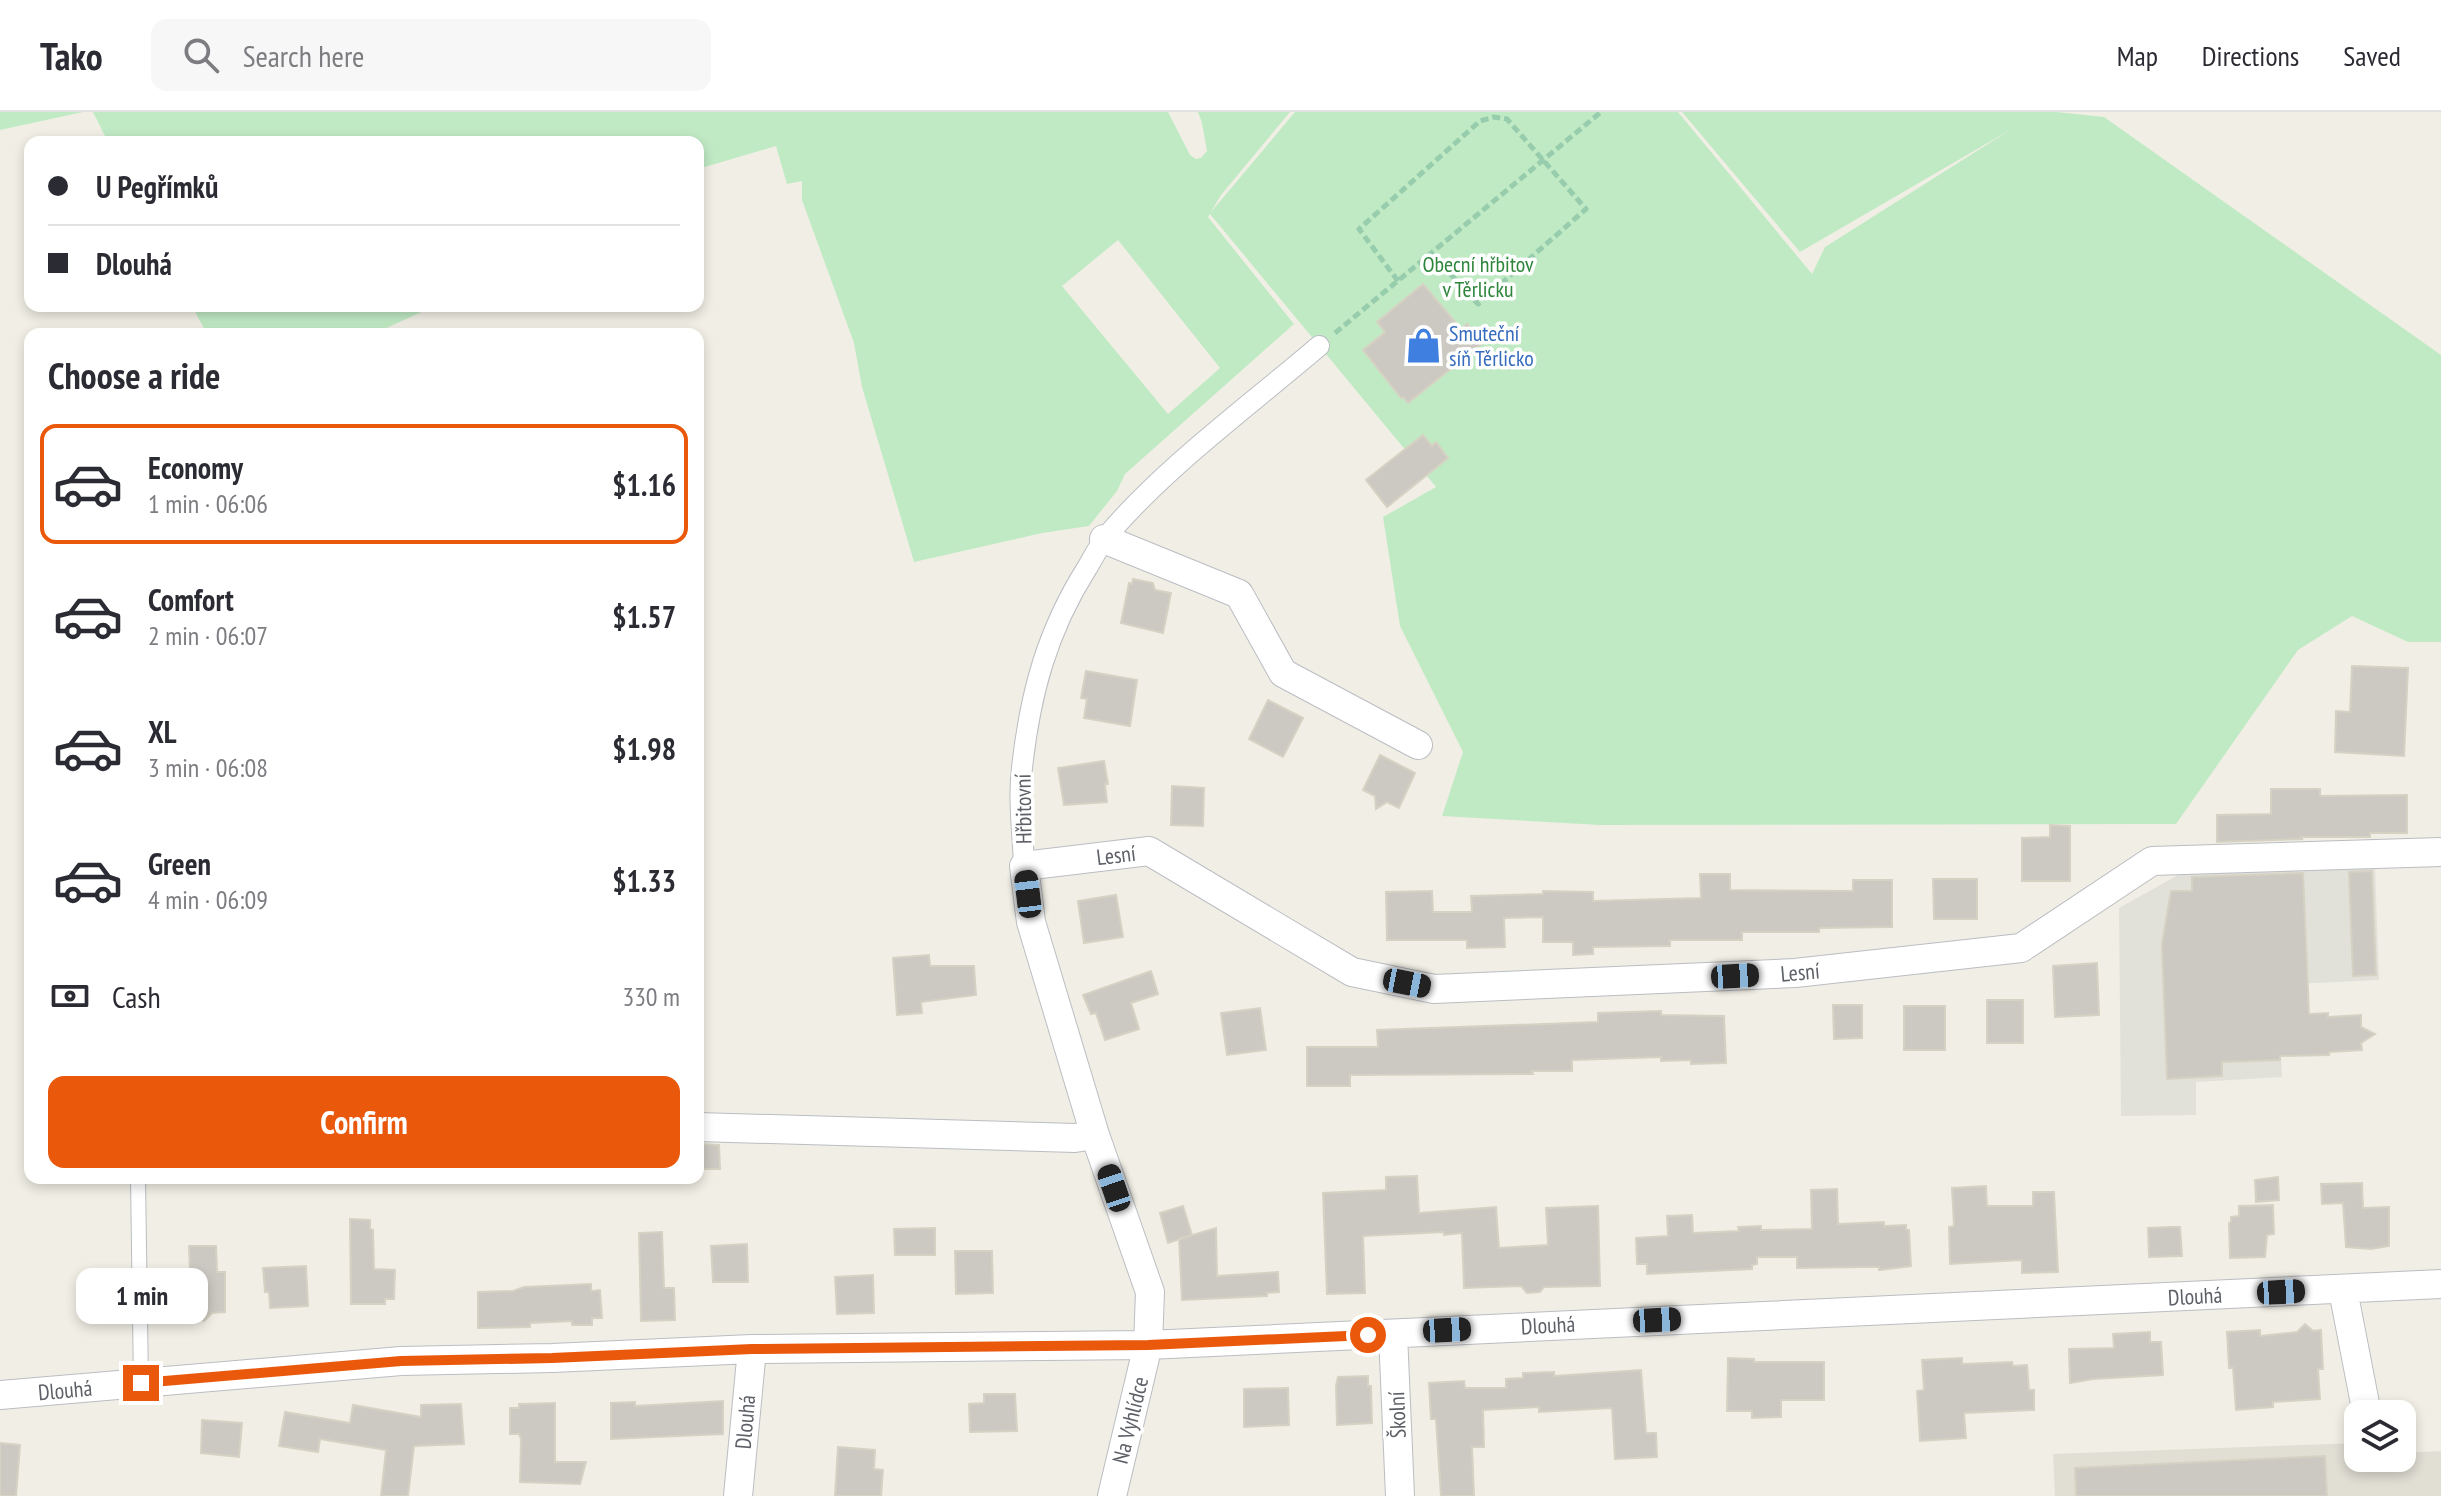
<!DOCTYPE html>
<meta charset="utf-8">
<style>
:root{--surface:#fff;--page:#f7f7f7;--text:#2b2b33;--muted:#7c7c81;--line:#e1e1e2;--accent:#ea580c}
body{margin:0;font-family:"PT Sans Narrow",sans-serif;background:var(--page);color:var(--text);height:100vh;display:flex;flex-direction:column;font-size:30px;white-space:nowrap}
*{box-sizing:border-box;margin:0}
p{font-size:26px;color:var(--muted)}
.icon{flex:none;width:44px;height:44px;fill:none;stroke:currentColor;stroke-width:2;stroke-linecap:round;stroke-linejoin:round}
.map{position:relative;flex:1;overflow:hidden}
.side{position:absolute;left:24px;top:216px;width:680px;height:856px;display:flex;flex-direction:column;background:var(--surface);border-radius:16px;box-shadow:0 4px 12px #0003}
.side>*{flex:none}
.hud{position:absolute;left:24px;top:24px;width:680px;height:176px;border-radius:16px;box-shadow:0 4px 12px #0003;display:grid;align-content:center;height:176px;padding:0 24px;background:var(--surface)}
.controls{position:absolute;left:2344px;top:1288px;display:grid;gap:16px}
.controls a{display:grid;place-items:center;width:72px;height:72px;border-radius:16px;background:var(--surface);box-shadow:0 4px 12px #0003;font-size:40px}
.end{position:absolute;width:36px;height:36px;margin:-18px;border:10px solid #ea580c;background:#fff;box-shadow:0 0 0 4px #fff}
.from{border-radius:50%}
.bubble{position:absolute;height:56px;border-radius:16px;background:var(--surface);box-shadow:0 4px 12px #0003;font-size:26px;font-weight:700;line-height:56px;text-align:center}
.car{position:absolute;width:24px;height:48px;margin:-24px -12px;border-radius:10px;box-shadow:0 0 6px 2px #0007;background:linear-gradient(#222 24%,#8ab4d8 0 40%,#222 0 76%,#8ab4d8 0 86%,#222 0)}
.hud b{display:flex;align-items:center;gap:28px;height:76px;font-size:30px}
.hud b+b{border-top:2px solid var(--line)}
.hud i{width:20px;height:20px;background:var(--text)}
ul{padding:0;list-style:none}
li{display:flex;align-items:center;gap:24px;height:120px;margin:0 16px 12px;padding:0 8px;border:4px solid transparent;border-radius:16px}
li div{flex:1}
li b{display:block;font-size:30px}
li em{font-style:normal;font-weight:700}
li.current{border-color:var(--accent)}
li>.icon{width:72px;height:72px;stroke-width:1.5}
h2{padding:0 24px;font-size:36px;line-height:96px}
.pay{display:flex;align-items:center;gap:20px;height:88px;padding:0 24px;font-size:30px}
.pay p{margin-inline-start:auto}
.cta{display:flex;gap:16px;margin-top:auto;padding:16px 24px}
.cta a{flex:1;height:92px;border-radius:16px;background:var(--accent);color:#fff;font-size:32px;font-weight:700;line-height:92px;text-align:center}
header{display:flex;align-items:center;gap:48px;box-sizing:border-box;height:112px;padding:0 40px;background:var(--surface);border-bottom:2px solid var(--line)}
header strong{font-size:38px}
nav{display:flex;gap:44px;margin-inline-start:auto;font-size:28px}
.search{width:560px;height:72px;background:var(--page);display:flex;align-items:center;gap:20px;box-sizing:border-box;padding:0 28px;border-radius:16px;color:var(--muted);font-size:30px}
.map>svg:first-child{display:block}
</style>
<header>
<strong>Tako</strong>
<div class="search"><svg class="icon" aria-label="search" viewBox="0 0 24 24"><circle cx="10" cy="10" r="6"/><path d="M15 15l6 6"/></svg>Search here</div>
<nav><a>Map</a><a>Directions</a><a>Saved</a></nav>
</header>
<div class="map">
<svg width="2441" height="1384" viewBox="0 0 2441 1384">
<rect width="100%" height="100%" fill="#f1efe5"/>
<path fill="#e1e1da" d="M 2375,754 L 2379,868 L 2278,873 L 2282,965 L 2196,970 L 2196,1003 L 2121,1004 L 2119,796 L 2187,758 Z"/>
<path fill="#e1dfd4" d="M 2358,1331 L 2358,1346 L 2402,1346 L 2402,1341 L 2441,1339 L 2441,1384 L 2055,1384 L 2053,1342 Z"/>
<path fill="#c0eac4" fill-rule="evenodd" d="M 0,0 L 83,0 L 0,18 Z
M 93,0 L 1168,0 L 1190,43 L 1196,47 L 1201,46 L 1207,39 L 1202,11 L 1198,0 L 1290,0 L 1221,83 L 1211,100 L 1295,0 L 1678,0 L 1812,162 L 1825,135 L 2010,18 L 1800,140 L 1682,0 L 2056,0 L 2104,5 L 2441,243 L 2441,530 L 2408,530 L 2352,504 L 2298,538 L 2176,712 L 1600,713 L 1442,704 L 1463,640 L 1400,514 L 1383,405 L 1436,375 L 1210,102 L 1208,105 L 1294,212 L 1125,362 L 1117,379 L 1089,414 L 1042,421 L 914,450 L 862,275 L 854,231 L 802,88 L 802,69 L 787,72 L 776,34 L 698,57 L 698,30 L 108,30 ZM 1118,128 L 1220,256 L 1168,302 L 1062,174 Z
M 192,194 L 435,194 L 373,222 L 207,222 Z"/>
<path fill="#ccc9c2" stroke="#d6d2c3" stroke-width="2" d="M 1423,172 L 1461,217 L 1467,212 L 1483,231 L 1408,291 L 1403,285 L 1401,286 L 1363,238 L 1385,220 L 1377,210 Z
M 1423,323 L 1432,334 L 1436,330 L 1448,346 L 1387,395 L 1366,368 Z
M 1133,467 L 1153,471 L 1155,478 L 1171,481 L 1163,521 L 1121,511 L 1129,471 L 1132,472 Z
M 2352,554 L 2408,556 L 2404,644 L 2335,640 L 2336,599 L 2350,600 Z
M 1086,559 L 1137,568 L 1130,614 L 1084,606 L 1087,587 L 1081,586 Z
M 1268,588 L 1303,606 L 1283,645 L 1249,627 Z
M 1380,643 L 1415,661 L 1399,696 L 1387,690 L 1376,697 L 1375,684 L 1363,678 Z
M 1104,649 L 1108,672 L 1105,672 L 1107,690 L 1064,693 L 1058,656 Z
M 1172,674 L 1204,676 L 1203,714 L 1171,713 Z
M 2271,677 L 2320,677 L 2320,684 L 2407,683 L 2407,721 L 2370,721 L 2370,725 L 2301,725 L 2302,727 L 2217,730 L 2217,703 L 2271,702 Z
M 2050,713 L 2070,714 L 2070,769 L 2022,769 L 2022,726 L 2050,725 Z
M 2372,759 L 2376,863 L 2353,864 L 2349,760 Z
M 2303,761 L 2309,902 L 2328,901 L 2328,905 L 2361,903 L 2361,915 L 2375,922 L 2361,931 L 2362,938 L 2329,940 L 2329,943 L 2280,944 L 2280,948 L 2222,950 L 2222,964 L 2167,967 L 2162,832 L 2171,779 L 2192,779 L 2192,765 Z
M 1700,762 L 1730,762 L 1730,778 L 1853,779 L 1853,768 L 1892,768 L 1892,815 L 1819,816 L 1819,820 L 1742,820 L 1742,828 L 1670,828 L 1670,834 L 1593,835 L 1593,842 L 1573,843 L 1573,830 L 1543,830 L 1543,805 L 1504,806 L 1505,835 L 1467,836 L 1467,828 L 1387,828 L 1386,780 L 1432,779 L 1433,800 L 1472,800 L 1471,784 L 1543,782 L 1543,779 L 1593,780 L 1593,789 L 1701,786 Z
M 1933,767 L 1977,767 L 1977,807 L 1934,807 Z
M 1116,783 L 1123,825 L 1084,831 L 1078,789 Z
M 929,843 L 930,854 L 974,854 L 976,883 L 921,890 L 922,901 L 897,903 L 893,846 Z
M 2097,851 L 2099,903 L 2055,905 L 2053,854 Z
M 1151,859 L 1158,882 L 1131,891 L 1139,917 L 1105,928 L 1096,901 L 1091,902 L 1083,883 Z
M 1987,888 L 2023,888 L 2023,931 L 1987,931 Z
M 1833,893 L 1862,893 L 1862,926 L 1834,927 Z
M 1904,894 L 1945,894 L 1945,938 L 1904,938 Z
M 1260,896 L 1266,938 L 1227,943 L 1221,901 Z
M 1661,899 L 1661,903 L 1724,904 L 1726,951 L 1691,952 L 1691,948 L 1661,949 L 1661,945 L 1572,948 L 1572,959 L 1532,959 L 1533,962 L 1350,963 L 1350,974 L 1307,974 L 1307,935 L 1378,935 L 1377,918 L 1598,910 L 1598,901 Z
M 698,1032 L 719,1033 L 720,1057 L 698,1057 Z
M 1417,1064 L 1419,1101 L 1496,1095 L 1499,1136 L 1548,1133 L 1546,1096 L 1598,1094 L 1600,1174 L 1544,1175 L 1540,1180 L 1527,1181 L 1521,1174 L 1464,1176 L 1462,1121 L 1444,1123 L 1444,1120 L 1363,1124 L 1365,1181 L 1327,1182 L 1323,1081 L 1386,1078 L 1386,1065 Z
M 2278,1065 L 2279,1088 L 2256,1090 L 2255,1068 Z
M 2362,1071 L 2363,1096 L 2389,1095 L 2389,1134 L 2371,1137 L 2346,1135 L 2343,1091 L 2322,1092 L 2321,1072 Z
M 1986,1074 L 1987,1094 L 2033,1094 L 2033,1080 L 2054,1080 L 2058,1160 L 2022,1161 L 2022,1148 L 1950,1152 L 1949,1115 L 1954,1114 L 1952,1076 Z
M 1837,1077 L 1838,1112 L 1884,1110 L 1884,1114 L 1906,1113 L 1906,1118 L 1909,1118 L 1911,1154 L 1879,1158 L 1879,1155 L 1865,1155 L 1797,1156 L 1797,1145 L 1757,1145 L 1757,1152 L 1752,1153 L 1752,1157 L 1647,1162 L 1647,1152 L 1637,1152 L 1636,1126 L 1668,1124 L 1667,1104 L 1692,1103 L 1693,1121 L 1739,1119 L 1738,1115 L 1761,1114 L 1761,1118 L 1812,1117 L 1811,1078 Z
M 2273,1093 L 2274,1122 L 2267,1123 L 2265,1145 L 2230,1146 L 2229,1111 L 2231,1110 L 2231,1105 L 2239,1104 L 2239,1094 Z
M 1183,1094 L 1192,1123 L 1168,1131 L 1160,1101 Z
M 350,1107 L 370,1108 L 370,1117 L 373,1118 L 374,1157 L 395,1158 L 394,1187 L 385,1187 L 385,1192 L 351,1192 Z
M 2170,1115 L 2180,1115 L 2182,1144 L 2149,1145 L 2148,1116 Z
M 935,1116 L 935,1143 L 895,1143 L 894,1117 Z
M 1216,1116 L 1217,1164 L 1278,1160 L 1279,1180 L 1267,1181 L 1267,1184 L 1182,1188 L 1179,1127 Z
M 662,1120 L 664,1176 L 674,1176 L 675,1208 L 641,1209 L 639,1121 Z
M 747,1132 L 748,1170 L 713,1170 L 711,1134 Z
M 189,1134 L 216,1134 L 217,1160 L 225,1160 L 225,1200 L 212,1201 L 204,1209 L 196,1201 L 183,1201 L 183,1161 L 190,1161 Z
M 955,1139 L 992,1139 L 993,1181 L 956,1182 Z
M 306,1154 L 308,1194 L 270,1196 L 269,1180 L 265,1180 L 263,1156 Z
M 873,1163 L 874,1201 L 837,1202 L 835,1165 Z
M 591,1172 L 591,1179 L 600,1178 L 602,1206 L 592,1206 L 592,1213 L 572,1213 L 572,1209 L 530,1211 L 530,1215 L 478,1216 L 478,1180 L 513,1179 L 524,1175 Z
M 2305,1212 L 2313,1219 L 2321,1218 L 2323,1257 L 2318,1257 L 2320,1287 L 2273,1290 L 2273,1295 L 2236,1298 L 2233,1256 L 2229,1256 L 2227,1220 L 2260,1218 L 2260,1224 L 2297,1220 Z
M 2150,1220 L 2150,1230 L 2161,1230 L 2163,1263 L 2093,1267 L 2070,1271 L 2069,1237 L 2114,1236 L 2113,1222 Z
M 1728,1246 L 1754,1247 L 1754,1250 L 1824,1250 L 1824,1288 L 1781,1288 L 1781,1305 L 1752,1306 L 1752,1299 L 1727,1299 Z
M 1962,1246 L 1962,1252 L 2012,1250 L 2013,1254 L 2027,1253 L 2029,1278 L 2034,1278 L 2034,1298 L 1964,1301 L 1966,1326 L 1920,1329 L 1917,1279 L 1924,1278 L 1922,1248 Z
M 1641,1258 L 1646,1321 L 1656,1321 L 1657,1345 L 1615,1347 L 1612,1296 L 1539,1300 L 1539,1295 L 1483,1298 L 1484,1335 L 1472,1335 L 1474,1384 L 1441,1384 L 1436,1307 L 1431,1307 L 1429,1271 L 1464,1269 L 1465,1276 L 1506,1276 L 1506,1267 L 1523,1266 L 1523,1261 L 1554,1260 L 1554,1264 Z
M 1368,1264 L 1368,1274 L 1371,1274 L 1372,1311 L 1337,1313 L 1336,1274 L 1338,1265 Z
M 1288,1276 L 1289,1313 L 1244,1315 L 1244,1277 Z
M 984,1282 L 1015,1282 L 1017,1319 L 970,1320 L 969,1292 L 984,1291 Z
M 723,1289 L 723,1322 L 611,1327 L 611,1291 L 635,1290 L 635,1294 Z
M 555,1291 L 555,1350 L 586,1350 L 580,1372 L 520,1370 L 521,1327 L 519,1322 L 510,1322 L 510,1296 L 519,1296 L 519,1292 Z
M 461,1292 L 464,1332 L 414,1334 L 408,1384 L 381,1384 L 386,1338 L 320,1327 L 318,1340 L 279,1334 L 285,1300 L 350,1311 L 353,1293 L 421,1305 L 421,1293 Z
M 202,1308 L 242,1311 L 239,1345 L 201,1341 Z
M 0,1331 L 20,1333 L 16,1384 L 0,1384 Z
M 838,1335 L 875,1338 L 874,1357 L 883,1358 L 881,1384 L 835,1384 Z
M 2325,1344 L 2327,1384 L 2076,1384 L 2075,1356 Z"/>
<g fill="none" stroke-linecap="round" stroke-linejoin="round">
<defs>
<path id="service" d="M 138,1066 L 141,1271"/>
<path id="pedestrian" d="M 1024,754 C 1023,722 1018,688 1022,656 C 1030,582 1047,519 1087,456 C 1093,446 1099,434 1106,425 C 1165,355 1249,294 1319,234"/>
<path id="minor" d="M 1104,427 L 1239,482 L 1283,561 L 1418,633
M 698,1015 L 1075,1026 L 1095,1023
M 2343,1178 L 2367,1302
M 1393,1222 L 1400,1384
M 0,1283 L 401,1249 L 552,1246 L 752,1237 L 1148,1233 L 2441,1172
M 738,1384 L 752,1237
M 1112,1384 L 1148,1233 L 1150,1180 L 1095,1023 L 1031,810 L 1024,754 L 1149,739 L 1352,860 L 1434,877 L 1795,861 L 2021,836 L 2152,749 L 2441,740"/>
</defs>
<use href="#service" stroke="#babdc2" stroke-width="16"/>
<use href="#pedestrian" stroke="#babdc2" stroke-width="22"/>
<use href="#minor" stroke="#babdc2" stroke-width="30"/>
<path stroke="#97ccac" stroke-width="5" stroke-dasharray="8 4" stroke-linecap="butt" d="M 1398,169 L 1359,117 L 1480,9 L 1494,5 L 1507,7 L 1586,97 L 1478,192 L 1431,141
M 1335,221 L 1601,0"/>
<use href="#service" stroke="#fff" stroke-width="14"/>
<use href="#pedestrian" stroke="#fff" stroke-width="20"/>
<use href="#minor" stroke="#fff" stroke-width="28"/>
</g>
<g fill="none" stroke-linecap="round" stroke-linejoin="round">
<path stroke="#ea580c" stroke-width="10" d="M 141,1271 L 401,1249 L 552,1246 L 752,1237 L 1148,1233 L 1368,1223"/>
</g>
<defs>
<symbol id="shop-bare" viewBox="-9 -9 18 18"><path d="M-5-2.5h2.3a2.7 3.5 0 0 1 5.4 0H5L5.5 6h-11ZM-1.5-2.5h3a1.5 2.3 0 0 0-3 0Z" fill="#3f7fe0" stroke="#fff" stroke-width="2.5" paint-order="stroke"/></symbol>
</defs>
<g fill-rule="evenodd">
<use href="#shop-bare" x="1398" y="208" width="51" height="51"/>
</g>
<g text-anchor="middle" stroke-width="7" stroke-linejoin="round" paint-order="stroke">
<g font-size="22" fill="#2d863a" stroke="#fff">
<text x="1478" y="160">Obecní hřbitov<tspan x="1478" dy="25">v Těrlicku</tspan></text>
</g>
<g font-size="22" fill="#366cbe" stroke="#fff" text-anchor="start">
<text x="1449" y="229">Smuteční<tspan x="1449" dy="25">síň Těrlicko</tspan></text>
</g>
<g font-size="22" fill="#5d6067" stroke="#fff">
<text transform="translate(1023 697) rotate(-91)" y="8">Hřbitovní</text>
<text transform="translate(1116 743) rotate(-7)" y="8">Lesní</text>
<text transform="translate(1800 860) rotate(-5)" y="8">Lesní</text>
<text transform="translate(2195 1184) rotate(-3)" y="8">Dlouhá</text>
<text transform="translate(1548 1213) rotate(-3)" y="8">Dlouhá</text>
<text transform="translate(65 1278) rotate(-5)" y="8">Dlouhá</text>
<text transform="translate(1397 1303) rotate(-92)" y="8">Školní</text>
<text transform="translate(1130 1308) rotate(-76)" y="8">Na Vyhlídce</text>
<text transform="translate(745 1310) rotate(-85)" y="8">Dlouhá</text>
</g>
</g>
</svg>
<div class="controls">
<a><svg class="icon" aria-label="layers" viewBox="0 0 24 24"><path d="M12 4l9 5-9 5-9-5zM3 14l9 5 9-5"/></svg></a>
</div>
<i class="end from" style="left:1368px;top:1223px"></i>
<i class="end" style="left:141px;top:1271px"></i>
<div class="bubble" style="left:76px;top:1156px;width:132px">1 min</div>
<i class="car" style="left:1028px;top:782px;rotate:353deg"></i>
<i class="car" style="left:1735px;top:864px;rotate:87deg"></i>
<i class="car" style="left:1407px;top:871px;rotate:101deg"></i>
<i class="car" style="left:1114px;top:1076px;rotate:341deg"></i>
<i class="car" style="left:2281px;top:1180px;rotate:87deg"></i>
<i class="car" style="left:1657px;top:1208px;rotate:87deg"></i>
<i class="car" style="left:1447px;top:1218px;rotate:87deg"></i>
<div class="hud">
<b><i class="from"></i>U Pegřímků</b>
<b><i></i>Dlouhá</b>
</div>
<section class="side">
<h2>Choose a ride</h2>
<ul>
<li class="current"><svg class="icon" aria-label="car" viewBox="0 0 24 24"><path d="M5 17H2v-5l4-1 3-4h7l3 4 3 1v5h-3M9 17h6M6 11h13"/><circle cx="7" cy="17" r="2"/><circle cx="17" cy="17" r="2"/></svg><div><b>Economy</b><p>1 min · 06:06</p></div><em>$1.16</em></li>
<li><svg class="icon" aria-label="car" viewBox="0 0 24 24"><path d="M5 17H2v-5l4-1 3-4h7l3 4 3 1v5h-3M9 17h6M6 11h13"/><circle cx="7" cy="17" r="2"/><circle cx="17" cy="17" r="2"/></svg><div><b>Comfort</b><p>2 min · 06:07</p></div><em>$1.57</em></li>
<li><svg class="icon" aria-label="car" viewBox="0 0 24 24"><path d="M5 17H2v-5l4-1 3-4h7l3 4 3 1v5h-3M9 17h6M6 11h13"/><circle cx="7" cy="17" r="2"/><circle cx="17" cy="17" r="2"/></svg><div><b>XL</b><p>3 min · 06:08</p></div><em>$1.98</em></li>
<li><svg class="icon" aria-label="car" viewBox="0 0 24 24"><path d="M5 17H2v-5l4-1 3-4h7l3 4 3 1v5h-3M9 17h6M6 11h13"/><circle cx="7" cy="17" r="2"/><circle cx="17" cy="17" r="2"/></svg><div><b>Green</b><p>4 min · 06:09</p></div><em>$1.33</em></li>
</ul>
<div class="pay"><svg class="icon" aria-label="cash" viewBox="0 0 24 24"><path d="M3 7h18v10H3z"/><circle cx="12" cy="12" r="2"/></svg>Cash<p>330 m</p></div>
<div class="cta"><a>Confirm</a></div>
</section>
</div>
